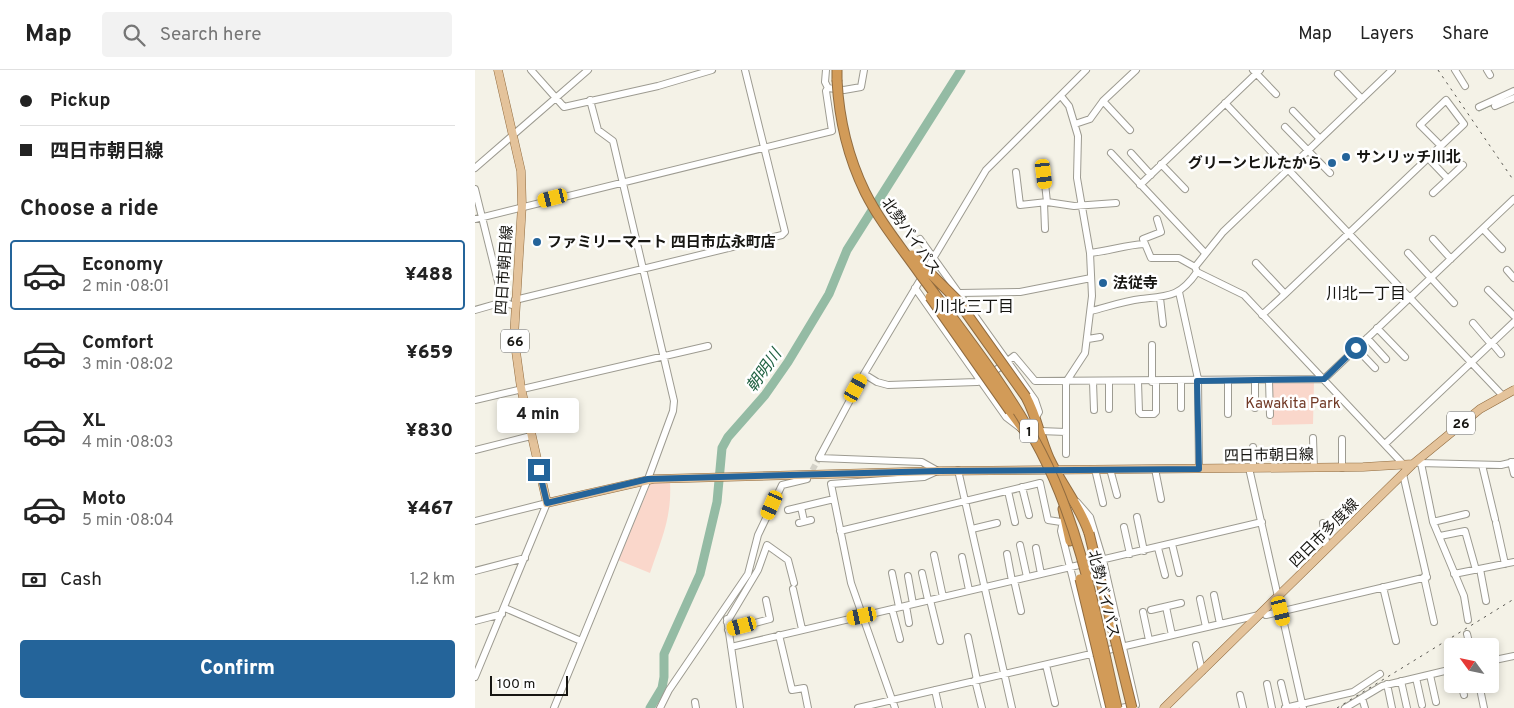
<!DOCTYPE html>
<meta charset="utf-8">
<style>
:root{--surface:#fff;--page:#f2f2f2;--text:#222;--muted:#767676;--line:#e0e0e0;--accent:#24649a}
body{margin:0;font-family:Overpass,"Noto Sans JP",sans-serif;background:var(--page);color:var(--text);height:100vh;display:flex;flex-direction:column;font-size:19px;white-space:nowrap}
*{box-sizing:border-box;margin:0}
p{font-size:16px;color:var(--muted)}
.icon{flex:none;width:28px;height:28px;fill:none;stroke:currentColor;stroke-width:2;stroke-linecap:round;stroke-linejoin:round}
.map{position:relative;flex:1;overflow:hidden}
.sheet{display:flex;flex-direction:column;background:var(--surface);width:475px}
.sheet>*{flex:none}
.hud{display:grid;align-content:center;height:110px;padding:0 20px;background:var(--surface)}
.needle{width:32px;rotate:303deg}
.controls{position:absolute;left:969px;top:568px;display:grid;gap:10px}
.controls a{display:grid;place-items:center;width:55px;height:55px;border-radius:5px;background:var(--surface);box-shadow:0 2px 8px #0003;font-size:25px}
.scale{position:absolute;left:15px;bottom:12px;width:78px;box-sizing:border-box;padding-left:5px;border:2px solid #171612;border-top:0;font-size:14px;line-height:18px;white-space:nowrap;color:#171612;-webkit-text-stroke:4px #fff;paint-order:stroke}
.end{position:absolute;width:22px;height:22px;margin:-11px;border:6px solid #24649a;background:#fff;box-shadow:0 0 0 2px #fff}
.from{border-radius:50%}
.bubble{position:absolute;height:35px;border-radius:5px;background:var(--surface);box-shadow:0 2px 8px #0003;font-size:16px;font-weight:800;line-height:35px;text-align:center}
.car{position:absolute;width:15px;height:30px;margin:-15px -8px;border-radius:6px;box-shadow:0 0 4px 1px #0007;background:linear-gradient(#f5c518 24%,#345 0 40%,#f5c518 0 76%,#345 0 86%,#f5c518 0)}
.hud b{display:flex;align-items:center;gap:18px;height:48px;font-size:19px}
.hud b+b{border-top:1px solid var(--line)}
.hud i{width:12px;height:12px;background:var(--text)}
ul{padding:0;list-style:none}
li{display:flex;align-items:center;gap:15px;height:70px;margin:0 10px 8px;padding:0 10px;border:2px solid transparent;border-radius:5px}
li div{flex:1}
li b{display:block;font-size:19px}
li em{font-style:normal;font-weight:800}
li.on{border-color:var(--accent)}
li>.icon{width:45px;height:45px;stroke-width:1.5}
h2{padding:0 20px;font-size:22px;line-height:60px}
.pay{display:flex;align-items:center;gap:12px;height:55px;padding:0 20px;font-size:19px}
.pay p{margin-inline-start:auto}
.button{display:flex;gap:10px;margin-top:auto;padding:10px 20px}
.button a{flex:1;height:58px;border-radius:5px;background:var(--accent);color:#fff;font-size:20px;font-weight:800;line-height:58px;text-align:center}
header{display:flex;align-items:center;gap:30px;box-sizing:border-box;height:70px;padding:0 25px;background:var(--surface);border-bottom:1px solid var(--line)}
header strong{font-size:24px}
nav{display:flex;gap:28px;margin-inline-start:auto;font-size:18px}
.search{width:350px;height:45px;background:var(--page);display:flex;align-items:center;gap:12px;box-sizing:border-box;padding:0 18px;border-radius:5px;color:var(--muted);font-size:19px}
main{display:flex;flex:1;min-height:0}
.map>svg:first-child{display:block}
</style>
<header>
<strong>Map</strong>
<div class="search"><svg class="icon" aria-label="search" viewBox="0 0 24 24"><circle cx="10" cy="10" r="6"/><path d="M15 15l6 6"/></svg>Search here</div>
<nav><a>Map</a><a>Layers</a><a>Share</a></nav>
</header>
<main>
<section class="sheet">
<div class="hud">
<b><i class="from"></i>Pickup</b>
<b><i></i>四日市朝日線</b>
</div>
<h2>Choose a ride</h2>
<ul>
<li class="on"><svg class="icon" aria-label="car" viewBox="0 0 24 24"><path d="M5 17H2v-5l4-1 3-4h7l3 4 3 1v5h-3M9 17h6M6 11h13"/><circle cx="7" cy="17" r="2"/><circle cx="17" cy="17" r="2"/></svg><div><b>Economy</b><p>2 min · 08:01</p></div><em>¥488</em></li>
<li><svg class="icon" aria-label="car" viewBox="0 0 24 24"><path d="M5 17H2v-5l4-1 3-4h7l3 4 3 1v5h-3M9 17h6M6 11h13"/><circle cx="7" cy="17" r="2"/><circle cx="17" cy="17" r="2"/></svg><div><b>Comfort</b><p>3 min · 08:02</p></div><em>¥659</em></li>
<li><svg class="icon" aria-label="car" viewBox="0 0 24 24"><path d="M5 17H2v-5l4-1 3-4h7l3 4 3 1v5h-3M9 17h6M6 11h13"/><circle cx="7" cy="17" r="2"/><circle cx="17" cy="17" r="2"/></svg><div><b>XL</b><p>4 min · 08:03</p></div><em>¥830</em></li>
<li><svg class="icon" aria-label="car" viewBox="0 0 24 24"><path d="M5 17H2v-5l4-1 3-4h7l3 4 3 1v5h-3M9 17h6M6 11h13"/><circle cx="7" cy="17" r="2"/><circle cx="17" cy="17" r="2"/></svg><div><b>Moto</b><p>5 min · 08:04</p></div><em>¥467</em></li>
</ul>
<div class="pay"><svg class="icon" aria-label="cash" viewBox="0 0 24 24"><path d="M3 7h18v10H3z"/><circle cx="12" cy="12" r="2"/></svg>Cash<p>1.2 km</p></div>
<div class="button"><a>Confirm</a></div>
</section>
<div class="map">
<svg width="1039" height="638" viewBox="0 0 1039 638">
<rect width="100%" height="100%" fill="#f4f2e7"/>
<path fill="#fad7cb" d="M 796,311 L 839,311 L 838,354 L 797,355 Z
M 176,412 L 195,412 C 197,448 186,470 175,503 L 143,490 Z"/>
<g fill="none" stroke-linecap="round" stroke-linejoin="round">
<path stroke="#94bba4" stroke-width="1" d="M 1004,41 L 1017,35"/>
<path stroke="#94bba4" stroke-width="9" d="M 175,638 L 187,618 L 189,607 L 189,584 L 225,504 L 242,432 L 247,378 L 253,367 L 290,325 L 313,292 L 354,224 L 372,180 L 486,0"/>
<path stroke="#d3d1c7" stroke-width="6" stroke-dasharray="6 3" stroke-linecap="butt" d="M 333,408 L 344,388"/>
<defs>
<path id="minor" d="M 56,0 L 89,37 L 183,16 L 237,0
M 351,0 L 350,12 L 353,18 L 369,20 L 386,17 L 389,0
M 778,0 L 801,24
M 980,0 L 990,16
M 1012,0 L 1015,5
M 863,4 L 887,29
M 628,31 L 655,60
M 750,33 L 1028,326
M 1020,36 L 1039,28
M 1004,37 L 1039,21
M 818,41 L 845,69
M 600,54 L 615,49 L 628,31 L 661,0
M 810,57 L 855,103
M 636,83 L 730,183
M 656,83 L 676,105
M 953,88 L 973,109
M 686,94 L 710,119
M 0,98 L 113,0
M 541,102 L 545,135 L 572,132 L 599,136 L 641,133
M 569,104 L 572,132
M 665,115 L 785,0
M 0,119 L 28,232
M 958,123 L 988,95
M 569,133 L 570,159
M 0,149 L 357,61 L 351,21 L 353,18
M 682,149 L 686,162 L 668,169 L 676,188 L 704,188 L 720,197
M 1008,159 L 1027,179
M 445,169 L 560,330 L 564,342 L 561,347
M 958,169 L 976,189
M 615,183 C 635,181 650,175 669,174
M 933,183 L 979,233
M 781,193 L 810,224
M 1032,200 L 1039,208
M 722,202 L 769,225 L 929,395
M 440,218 L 531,347 L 548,360
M 1013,220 L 1039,246
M 704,222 L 723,309 L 724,399
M 485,223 L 545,222 L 616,208
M 685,228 L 688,254
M 40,230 L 307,165 L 310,162 L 270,0
M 0,240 L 28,232 L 40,236
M 616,241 C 632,237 649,231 666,229 C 693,226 705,227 722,202 L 720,197 L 748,162 L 917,0
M 787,245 L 810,224 L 953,88 L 989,54 L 971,30 L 945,55 L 966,76
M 998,253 L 1016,274
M 902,258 L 930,287
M 892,268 L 911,289
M 613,269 L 625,267
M 1017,273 L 1026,284
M 677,275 L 677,312
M 881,278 L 900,298
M 389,304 L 402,312 L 413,315 L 502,312 L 507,311 L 539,286 L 560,311 L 849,309 L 1039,129
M 753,310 L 753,344
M 780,310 L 780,338
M 706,311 L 706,338
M 794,311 L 795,345
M 618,312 L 619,340
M 663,312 L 664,342 L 666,344 L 679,344 L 681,342 L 681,312
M 0,330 L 233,276
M 634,339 L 634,312
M 565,361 L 591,362 L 591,312 L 610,283 L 617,226 L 615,183 L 602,108 L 603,66 L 594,36 L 586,26
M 591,362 L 591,384
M 838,368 L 839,398
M 867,369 L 867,398
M 910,374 L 1039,252
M 778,377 L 778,398
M 0,380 L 56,366
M 1036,392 L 1039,404
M 944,393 L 1026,395 L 1039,392
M 946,393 L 958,452 L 989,526 L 993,550
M 1007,395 L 1020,449
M 774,398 L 828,638
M 620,399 L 628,433
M 635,399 L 642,425
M 680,399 L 686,429
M 483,400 L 537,638
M 463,401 L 447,392 L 344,388 L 389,304 L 511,100 L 611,0
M 928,404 L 951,504
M 547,417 L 554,445
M 533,421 L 540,452
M 602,432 L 615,447 L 628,490 L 661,635 L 646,638
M 326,437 L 329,451
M 313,440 L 359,429
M 662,447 L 669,481
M 0,451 L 72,433
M 588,451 L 586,461 L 630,638
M 958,452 L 991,444
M 324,453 L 336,450
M 848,453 L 852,478
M 1021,453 L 1030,494
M 649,457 L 655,484
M 497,459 L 522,453
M 365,461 L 565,413 L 573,450 L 586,452
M 965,466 L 990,461 L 1001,500
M 697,474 L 704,503
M 545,475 L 552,507
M 561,478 L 566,504
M 683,478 L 690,505
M 532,484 L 537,511
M 459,485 L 468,527
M 487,487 L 494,520
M 1005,499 L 1011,531
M 0,501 L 50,488
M 417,503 L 424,537
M 447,503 L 453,530
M 979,504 L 1039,492
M 433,506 L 438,534
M 949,507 L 959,552
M 539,510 L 546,541
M 908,517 L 921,571
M 318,519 L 327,559
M 739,525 L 745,554
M 725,529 L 731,557
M 455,530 L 465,571
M 431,536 L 434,553
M 691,537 L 697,565
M 30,538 L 106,571
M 417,539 L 425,569
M 676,540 L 706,533
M 668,542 L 674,570
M 791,545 L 952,507
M 252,549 L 265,638
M 0,551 L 27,544
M 252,552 L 283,500 L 292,475 L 313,490 L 319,513
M 253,560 L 295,549 L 291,530
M 992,564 L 995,576
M 304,565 L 317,620 L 329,618 L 333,638
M 493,567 L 502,610
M 721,575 L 727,601
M 256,577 L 787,452
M 1015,591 L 1039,586
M 571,595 L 580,633
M 955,605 L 961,632
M 0,607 L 72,433
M 941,608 L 947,635
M 500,610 L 507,638
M 926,611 L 932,638
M 806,613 L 812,638
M 792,614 L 797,638
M 912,614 L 917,638
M 986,614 L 989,625
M 1004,614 L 1009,638
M 460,620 L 464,638
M 765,625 L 768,638
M 887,628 L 890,638
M 220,632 L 221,638
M 79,638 L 173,409 L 198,341 L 199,331 L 138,71 L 123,60 L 115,30
M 185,638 L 194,620 L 273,504 L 283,465 L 307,415 L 332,409
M 383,638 L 784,545
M 420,638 L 376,513 L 356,414 L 449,407 L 460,402
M 810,638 L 878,622 L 905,604
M 870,638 L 907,616 L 978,599"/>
<path id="major" d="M 23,0 L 46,101 L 47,135 L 39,267 L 46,318 L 72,433 L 178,409 L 463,401 L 888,397 L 938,394
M 689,638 L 938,394 L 1005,339 L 1039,320"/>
<path id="highway" d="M 362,10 L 362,0
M 551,327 C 562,347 565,368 574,388 C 586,414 605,436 614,463
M 535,341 L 554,367
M 588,439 L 595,471"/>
</defs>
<use href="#minor" stroke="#9d9b91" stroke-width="8"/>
<use href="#major" stroke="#916c40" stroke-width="9"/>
<use href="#highway" stroke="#916c40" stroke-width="11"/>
<use href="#minor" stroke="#fff" stroke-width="6"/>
<use href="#major" stroke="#e4c39b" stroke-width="8"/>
<use href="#highway" stroke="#d29b58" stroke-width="9"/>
<path stroke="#5a5852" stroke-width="1" stroke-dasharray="2.5 5" stroke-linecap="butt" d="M 963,0 L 1039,111
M 862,638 L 1039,529"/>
<defs>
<path id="highway-bridge" d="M 362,10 C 364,49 373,87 390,122 C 405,152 426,177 445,204 C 487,261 533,318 566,382 C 607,461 622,552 642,638
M 437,185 L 482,230 L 551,327
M 455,227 L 535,341
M 614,463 L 657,638
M 605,509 L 636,638"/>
</defs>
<use href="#highway-bridge" stroke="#916c40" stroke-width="11" stroke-linecap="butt"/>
<use href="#highway-bridge" stroke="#d29b58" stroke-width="9"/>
</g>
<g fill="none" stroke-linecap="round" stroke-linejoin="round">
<path stroke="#24649a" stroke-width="6" d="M 64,400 L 72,433 L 173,409 L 463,401 L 724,399 L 722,311 L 849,309 L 881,278"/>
</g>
<g fill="#24649a" stroke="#fff" stroke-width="2">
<circle cx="871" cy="87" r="5"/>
<circle cx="857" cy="93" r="5"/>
<circle cx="62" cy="172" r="5"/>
<circle cx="628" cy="213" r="5"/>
</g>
<g text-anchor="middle" stroke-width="5" stroke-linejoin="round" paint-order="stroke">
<g fill="#fff" stroke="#5d5c59" stroke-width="1">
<rect x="26" y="259.5" width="28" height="23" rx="4"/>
<rect x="972" y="341.5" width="28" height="23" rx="4"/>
<rect x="545" y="349.5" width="18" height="23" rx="4"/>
</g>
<g font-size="14" font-weight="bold" fill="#171612">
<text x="40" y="276">66</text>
<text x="986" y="358">26</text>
<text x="554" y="366">1</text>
</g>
<g font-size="15" font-weight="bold" fill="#171612" stroke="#fff" text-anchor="start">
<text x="881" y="92">サンリッチ川北</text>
<text x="847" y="98" text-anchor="end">グリーンヒルたから</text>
<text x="72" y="177">ファミリーマート 四日市広永町店</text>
<text x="638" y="218">法従寺</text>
</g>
<g font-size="15" fill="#171612" stroke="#fff">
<text transform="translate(436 166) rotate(55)" y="5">北勢バイパス</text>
<text transform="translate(29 200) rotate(-86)" y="5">四日市朝日線</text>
<text transform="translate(794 385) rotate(-1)" y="5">四日市朝日線</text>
<text transform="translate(849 463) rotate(-45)" y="5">四日市多度線</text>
<text transform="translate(629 524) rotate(76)" y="5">北勢バイパス</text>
</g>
<g font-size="15" fill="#713926" stroke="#fff">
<text x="818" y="338">Kawakita Park</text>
</g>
<g font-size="16" fill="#171612" stroke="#fff">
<text x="891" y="229">川北一丁目</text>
<text x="499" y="242">川北三丁目</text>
</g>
<g font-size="16" font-style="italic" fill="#216243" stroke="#fff">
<text transform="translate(288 300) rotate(-55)" y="6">朝明川</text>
</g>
</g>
</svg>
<div class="controls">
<a><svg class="needle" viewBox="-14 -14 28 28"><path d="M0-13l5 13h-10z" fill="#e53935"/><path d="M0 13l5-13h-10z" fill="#767676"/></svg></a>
</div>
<div class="scale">100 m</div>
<i class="end from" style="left:881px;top:278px"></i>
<i class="end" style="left:64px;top:400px"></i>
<div class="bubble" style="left:22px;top:328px;width:82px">4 min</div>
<i class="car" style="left:569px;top:104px;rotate:173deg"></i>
<i class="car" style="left:78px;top:128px;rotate:256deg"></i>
<i class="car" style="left:381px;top:318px;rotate:29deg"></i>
<i class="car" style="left:297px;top:435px;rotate:204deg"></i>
<i class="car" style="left:806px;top:541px;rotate:166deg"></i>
<i class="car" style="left:387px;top:546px;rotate:258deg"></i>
<i class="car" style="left:267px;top:556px;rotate:255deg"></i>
</div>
</main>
